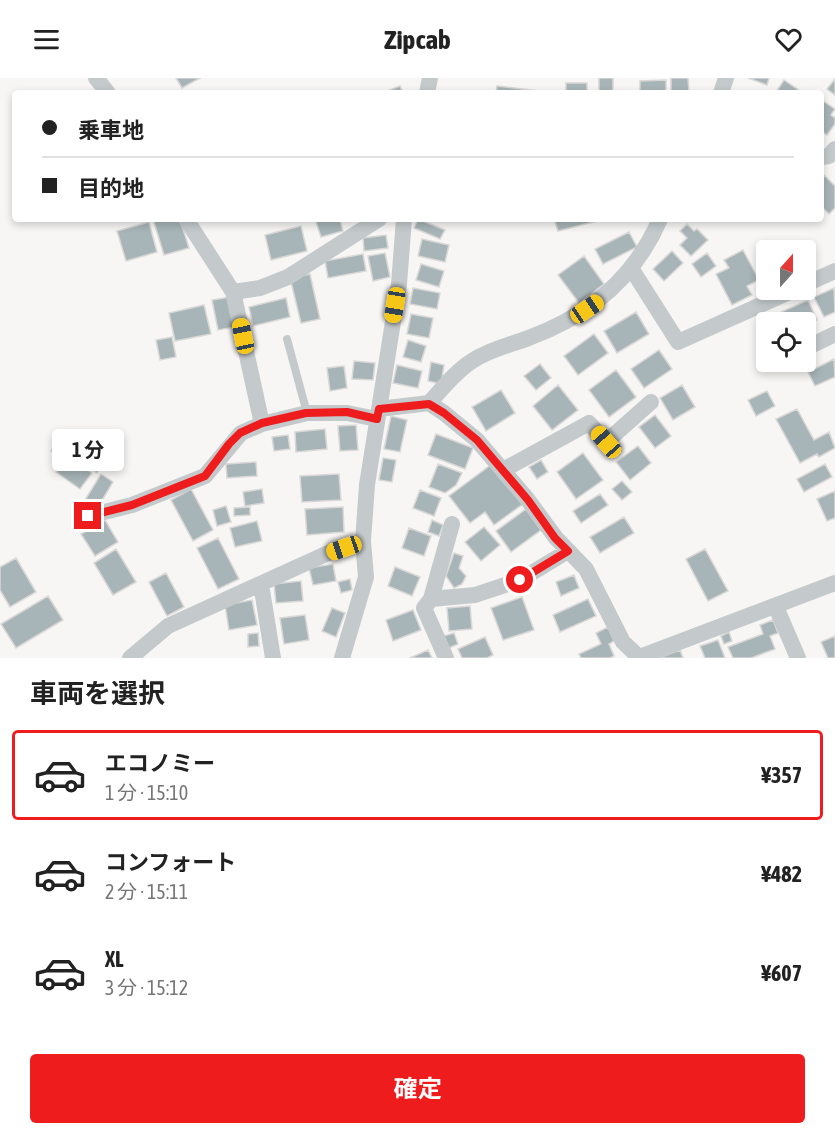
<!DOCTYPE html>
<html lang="ja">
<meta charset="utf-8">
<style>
:root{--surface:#fff;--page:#f2f2f2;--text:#222;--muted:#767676;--line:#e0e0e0;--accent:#ef1c1e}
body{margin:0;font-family:"Asap Condensed","Noto Sans JP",sans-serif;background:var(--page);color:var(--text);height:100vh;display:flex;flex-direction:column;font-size:22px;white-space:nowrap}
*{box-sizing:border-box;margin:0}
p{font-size:20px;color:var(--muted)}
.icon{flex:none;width:33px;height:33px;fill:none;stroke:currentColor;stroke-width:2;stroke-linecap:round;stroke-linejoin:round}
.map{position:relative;height:580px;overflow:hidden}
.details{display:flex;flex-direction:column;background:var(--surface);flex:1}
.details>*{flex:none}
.banner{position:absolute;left:12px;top:12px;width:812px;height:132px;border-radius:6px;box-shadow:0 3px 9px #0003;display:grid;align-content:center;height:132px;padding:0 30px;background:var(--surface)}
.needle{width:39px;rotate:21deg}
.fabs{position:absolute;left:756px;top:162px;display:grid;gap:12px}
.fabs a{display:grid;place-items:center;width:60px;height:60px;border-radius:6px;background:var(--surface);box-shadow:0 3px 9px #0003;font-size:30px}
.end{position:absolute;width:27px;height:27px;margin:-14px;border:8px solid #ef1c1e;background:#fff;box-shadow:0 0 0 3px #fff}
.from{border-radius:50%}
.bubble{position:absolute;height:42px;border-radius:6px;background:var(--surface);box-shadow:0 3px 9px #0003;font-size:20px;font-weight:700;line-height:42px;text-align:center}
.car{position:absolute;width:18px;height:36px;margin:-18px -9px;border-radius:8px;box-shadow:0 0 4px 2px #0007;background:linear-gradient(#f5c518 24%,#345 0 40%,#f5c518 0 76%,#345 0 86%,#f5c518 0)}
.banner b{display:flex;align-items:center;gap:21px;height:57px;font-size:22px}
.banner b+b{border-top:2px solid var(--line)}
.banner i{width:15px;height:15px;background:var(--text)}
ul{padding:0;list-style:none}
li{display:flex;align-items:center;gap:18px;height:90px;margin:0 12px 9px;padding:0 18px;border:3px solid transparent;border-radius:6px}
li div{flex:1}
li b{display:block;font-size:22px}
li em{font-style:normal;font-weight:700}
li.current{border-color:var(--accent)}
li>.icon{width:54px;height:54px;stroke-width:1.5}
h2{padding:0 30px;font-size:27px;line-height:72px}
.action{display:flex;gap:12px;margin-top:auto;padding:12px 30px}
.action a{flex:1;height:69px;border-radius:6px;background:var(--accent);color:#fff;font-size:24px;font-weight:700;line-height:69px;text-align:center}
header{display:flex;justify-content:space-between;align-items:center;height:78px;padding:0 30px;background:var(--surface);font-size:27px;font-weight:700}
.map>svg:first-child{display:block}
</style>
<header><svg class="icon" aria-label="menu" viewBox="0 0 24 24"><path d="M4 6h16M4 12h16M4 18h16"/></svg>Zipcab<svg class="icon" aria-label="heart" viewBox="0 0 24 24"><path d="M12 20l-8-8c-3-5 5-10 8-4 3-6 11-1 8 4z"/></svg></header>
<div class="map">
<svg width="835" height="580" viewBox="0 0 835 580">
<rect width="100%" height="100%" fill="#f7f6f4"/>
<path fill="#a8b5b8" stroke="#d9d8d6" stroke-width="1.5" d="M 176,0 L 200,0 L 182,10 Z
M 599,0 L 613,0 L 613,15 L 599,15 Z
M 671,0 L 688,0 L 689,15 L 671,15 Z
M 748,0 L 769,0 L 767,7 Z
M 835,1 L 835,17 L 827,11 Z
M 666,2 L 666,15 L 640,15 L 640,3 Z
M 784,2 L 803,15 L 776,14 Z
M 566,5 L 587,5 L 587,15 L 566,15 Z
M 400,8 L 403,15 L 382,15 Z
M 497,8 L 538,13 L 538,15 L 496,15 Z
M 823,23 L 835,31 L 831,37 L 835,40 L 835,46 L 827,57 L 820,53 L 820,26 Z
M 824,97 L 835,108 L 835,130 L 829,136 L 820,127 L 820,101 Z
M 153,141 L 180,141 L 189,170 L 164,177 Z
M 315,141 L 340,141 L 343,153 L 321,159 Z
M 418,141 L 445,152 L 440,161 L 414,150 Z
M 554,141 L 605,141 L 558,153 Z
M 149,144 L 157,174 L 126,183 L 117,153 Z
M 687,146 L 694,153 L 697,151 L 708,162 L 691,178 L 680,167 L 687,160 L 680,153 Z
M 301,148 L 307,173 L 271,182 L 265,157 Z
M 629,154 L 637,169 L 603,186 L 595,171 Z
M 386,157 L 388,170 L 364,173 L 363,160 Z
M 422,161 L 449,167 L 445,184 L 418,178 Z
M 743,172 L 759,202 L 747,208 L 752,217 L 732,227 L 716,196 L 729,190 L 724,182 Z
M 672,173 L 683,185 L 664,203 L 653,191 Z
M 385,175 L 390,199 L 373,203 L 368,178 Z
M 707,175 L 716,188 L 701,199 L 692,186 Z
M 363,176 L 366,193 L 328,200 L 325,183 Z
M 584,178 L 604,206 L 579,225 L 558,197 Z
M 421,186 L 444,193 L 439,209 L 416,202 Z
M 310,196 L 320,241 L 301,245 L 290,200 Z
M 413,210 L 440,215 L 437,231 L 410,226 Z
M 834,210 L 835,234 L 824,239 L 814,219 Z
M 230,219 L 235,249 L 218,252 L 212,222 Z
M 286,220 L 290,239 L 253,248 L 249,229 Z
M 808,222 L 817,242 L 806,247 L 806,244 L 786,244 L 781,234 Z
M 204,227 L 211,256 L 175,263 L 169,235 Z
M 636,234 L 649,256 L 617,275 L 604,253 Z
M 411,236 L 433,240 L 429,260 L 407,256 Z
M 594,256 L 608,275 L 578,297 L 564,278 Z
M 172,259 L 176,279 L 160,282 L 156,262 Z
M 408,262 L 426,268 L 421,284 L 403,279 Z
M 659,272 L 672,291 L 644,310 L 631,291 Z
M 834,281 L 835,299 L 815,308 L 808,294 Z
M 354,283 L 375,285 L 373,302 L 352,301 Z
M 431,284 L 444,287 L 441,306 L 428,303 Z
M 540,286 L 551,300 L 536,312 L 524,298 Z
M 397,287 L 422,293 L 418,310 L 393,305 Z
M 344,288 L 347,310 L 330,313 L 327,290 Z
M 616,292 L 636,319 L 609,339 L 589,312 Z
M 558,307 L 578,332 L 552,352 L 533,328 Z
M 682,307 L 695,329 L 673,342 L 660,320 Z
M 501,312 L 515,335 L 486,353 L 472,329 Z
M 767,313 L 775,328 L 756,338 L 748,322 Z
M 797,331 L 814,362 L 829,354 L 835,370 L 819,379 L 817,376 L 800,385 L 776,341 Z
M 655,337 L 671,358 L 655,370 L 639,349 Z
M 391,338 L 407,342 L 400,374 L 384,371 Z
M 356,347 L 358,372 L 340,373 L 338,348 Z
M 325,351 L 327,371 L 296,374 L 295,354 Z
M 436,356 L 473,370 L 465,391 L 428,377 Z
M 288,357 L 290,371 L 274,373 L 272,359 Z
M 60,358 L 71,364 L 62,379 L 51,373 Z
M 638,368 L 651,385 L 630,402 L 616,384 Z
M 583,375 L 603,402 L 576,421 L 557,394 Z
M 68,377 L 92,395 L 80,411 L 56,394 Z
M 383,380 L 396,382 L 392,404 L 379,402 Z
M 94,382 L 102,386 L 97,395 L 90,391 Z
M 541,382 L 548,394 L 537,401 L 529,389 Z
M 256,384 L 257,398 L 227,400 L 226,386 Z
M 438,386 L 462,395 L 456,407 L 445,415 L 429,409 Z
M 492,386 L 523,426 L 494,447 L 485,434 L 470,445 L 449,418 Z
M 825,386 L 832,399 L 804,414 L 797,401 Z
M 101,396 L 113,404 L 98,429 L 85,422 Z
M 339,396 L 341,422 L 302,424 L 300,398 Z
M 622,403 L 632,414 L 622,422 L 612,411 Z
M 191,411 L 213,452 L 193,463 L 171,422 Z
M 262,411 L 264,425 L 245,428 L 243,414 Z
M 420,412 L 441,420 L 434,438 L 413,430 Z
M 835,413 L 835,440 L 827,443 L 817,421 Z
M 600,416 L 608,427 L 581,445 L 573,433 Z
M 226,428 L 231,444 L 217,448 L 213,432 Z
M 250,429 L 250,437 L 234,438 L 234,430 Z
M 343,429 L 344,454 L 307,457 L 305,431 Z
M 526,431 L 541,452 L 511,474 L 496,453 Z
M 624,439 L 634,455 L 600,475 L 590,459 Z
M 105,442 L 118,464 L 95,478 L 81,456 Z
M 432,442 L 443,447 L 439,458 L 428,454 Z
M 257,443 L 262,463 L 235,469 L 230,450 Z
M 484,449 L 500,467 L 481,483 L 465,464 Z
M 409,450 L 431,458 L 424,478 L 402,470 Z
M 218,460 L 239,501 L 218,511 L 197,470 Z
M 116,471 L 136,504 L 113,517 L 94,485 Z
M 705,471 L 728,513 L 708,523 L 686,481 Z
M 454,475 L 463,478 L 459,490 L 466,498 L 462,506 L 454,510 L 446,498 Z
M 16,480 L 36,514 L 10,529 L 0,512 L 0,489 Z
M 333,486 L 336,503 L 313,507 L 309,490 Z
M 395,489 L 420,499 L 412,518 L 388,508 Z
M 166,495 L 184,529 L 167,538 L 149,504 Z
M 574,497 L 579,510 L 561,518 L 556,504 Z
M 350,501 L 352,512 L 341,515 L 338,504 Z
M 301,503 L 303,523 L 276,525 L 274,506 Z
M 48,518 L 63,542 L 16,570 L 1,546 Z
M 522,519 L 534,552 L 503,562 L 491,530 Z
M 588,521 L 596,538 L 560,554 L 553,537 Z
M 252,522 L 257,547 L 229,552 L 225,527 Z
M 470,528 L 472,551 L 449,553 L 447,530 Z
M 332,530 L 345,535 L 336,559 L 322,553 Z
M 413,532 L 421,552 L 393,563 L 386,542 Z
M 305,537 L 309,562 L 284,566 L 280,540 Z
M 773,542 L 778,555 L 770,558 L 775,571 L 751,580 L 733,580 L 728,569 L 763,556 L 760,547 Z
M 608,549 L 614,563 L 609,566 L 614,578 L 610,580 L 581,580 L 579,576 L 601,566 L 596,555 Z
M 729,554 L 732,563 L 724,566 L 721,558 Z
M 258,555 L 259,568 L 248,569 L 248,556 Z
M 454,555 L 458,566 L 449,570 L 444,558 Z
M 835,558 L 835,580 L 828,580 L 821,564 Z
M 485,559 L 493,577 L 487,580 L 462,580 L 458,571 Z
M 718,562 L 725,580 L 705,580 L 700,568 Z
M 428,572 L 432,580 L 410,580 Z
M 680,572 L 683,580 L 662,580 L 661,579 Z"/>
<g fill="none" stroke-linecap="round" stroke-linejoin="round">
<path stroke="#c4cacc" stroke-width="8" d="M 287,261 L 307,335"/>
<path stroke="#c4cacc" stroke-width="16" d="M 96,0 L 108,15
M 427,15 L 430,0
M 721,15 L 726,0
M 822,79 L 829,78 L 835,71
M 186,141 L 233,214 L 260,210 L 288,199 L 379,141
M 631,190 L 678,264 L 794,212
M 806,206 L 835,193
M 233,214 L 262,346
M 806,270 L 835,256
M 429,325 C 442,311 455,294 472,283 C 490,271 511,267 531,259 C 590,237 635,199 660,141
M 379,331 L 429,325 L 444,335 L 477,362 L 528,422 L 556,460 L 586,491 L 623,564 L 640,580
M 503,392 L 589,345 L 606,364 L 651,324
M 88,438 L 132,427 L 205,398 L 241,355 L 262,346 L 307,335 L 347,335 L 377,341
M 261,506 L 273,580
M 431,521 L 452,446
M 776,529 L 798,580
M 130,580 L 168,548 L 326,476 L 363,463
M 342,580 L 366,499 L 363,463 L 367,407 L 399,206 L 404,141
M 446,580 L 424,530 L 431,521 L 475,517 L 520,502 L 568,473
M 637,580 L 835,505"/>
</g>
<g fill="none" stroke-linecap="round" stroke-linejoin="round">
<path stroke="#ef1c1e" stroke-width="8" d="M 88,438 L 132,427 L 205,398 L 229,366 L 240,355 L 262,345 L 306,335 L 347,334 L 377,341 L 379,331 L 429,326 L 444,335 L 477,362 L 528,422 L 555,460 L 568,473 L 520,502"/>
</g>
</svg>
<div class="fabs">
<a><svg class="needle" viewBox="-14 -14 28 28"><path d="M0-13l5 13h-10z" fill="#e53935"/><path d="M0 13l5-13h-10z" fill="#767676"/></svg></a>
<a><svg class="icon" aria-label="locate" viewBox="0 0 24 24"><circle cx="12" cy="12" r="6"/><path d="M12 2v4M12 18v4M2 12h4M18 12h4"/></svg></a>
</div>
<i class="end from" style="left:520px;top:502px"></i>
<i class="end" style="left:88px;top:438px"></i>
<div class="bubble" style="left:52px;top:351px;width:72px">1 分</div>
<i class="car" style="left:395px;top:227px;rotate:189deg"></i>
<i class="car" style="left:587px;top:231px;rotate:56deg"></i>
<i class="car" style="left:243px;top:258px;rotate:348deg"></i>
<i class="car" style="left:606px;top:364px;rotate:319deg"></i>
<i class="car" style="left:344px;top:470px;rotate:251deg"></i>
<div class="banner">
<b><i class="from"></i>乗車地</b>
<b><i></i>目的地</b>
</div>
</div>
<section class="details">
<h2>車両を選択</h2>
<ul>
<li class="current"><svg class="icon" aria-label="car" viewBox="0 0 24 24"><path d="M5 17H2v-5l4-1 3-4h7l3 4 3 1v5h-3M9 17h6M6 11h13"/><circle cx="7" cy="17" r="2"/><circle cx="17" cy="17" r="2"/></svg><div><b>エコノミー</b><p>1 分 · 15:10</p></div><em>¥357</em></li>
<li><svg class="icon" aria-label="car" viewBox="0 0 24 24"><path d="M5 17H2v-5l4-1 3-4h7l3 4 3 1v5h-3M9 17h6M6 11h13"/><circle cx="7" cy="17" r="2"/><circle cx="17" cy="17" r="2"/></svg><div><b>コンフォート</b><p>2 分 · 15:11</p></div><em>¥482</em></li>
<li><svg class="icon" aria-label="car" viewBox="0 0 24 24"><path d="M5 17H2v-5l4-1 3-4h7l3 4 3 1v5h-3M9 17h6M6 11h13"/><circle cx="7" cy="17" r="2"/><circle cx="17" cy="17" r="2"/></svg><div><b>XL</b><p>3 分 · 15:12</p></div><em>¥607</em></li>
</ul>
<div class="action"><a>確定</a></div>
</section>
